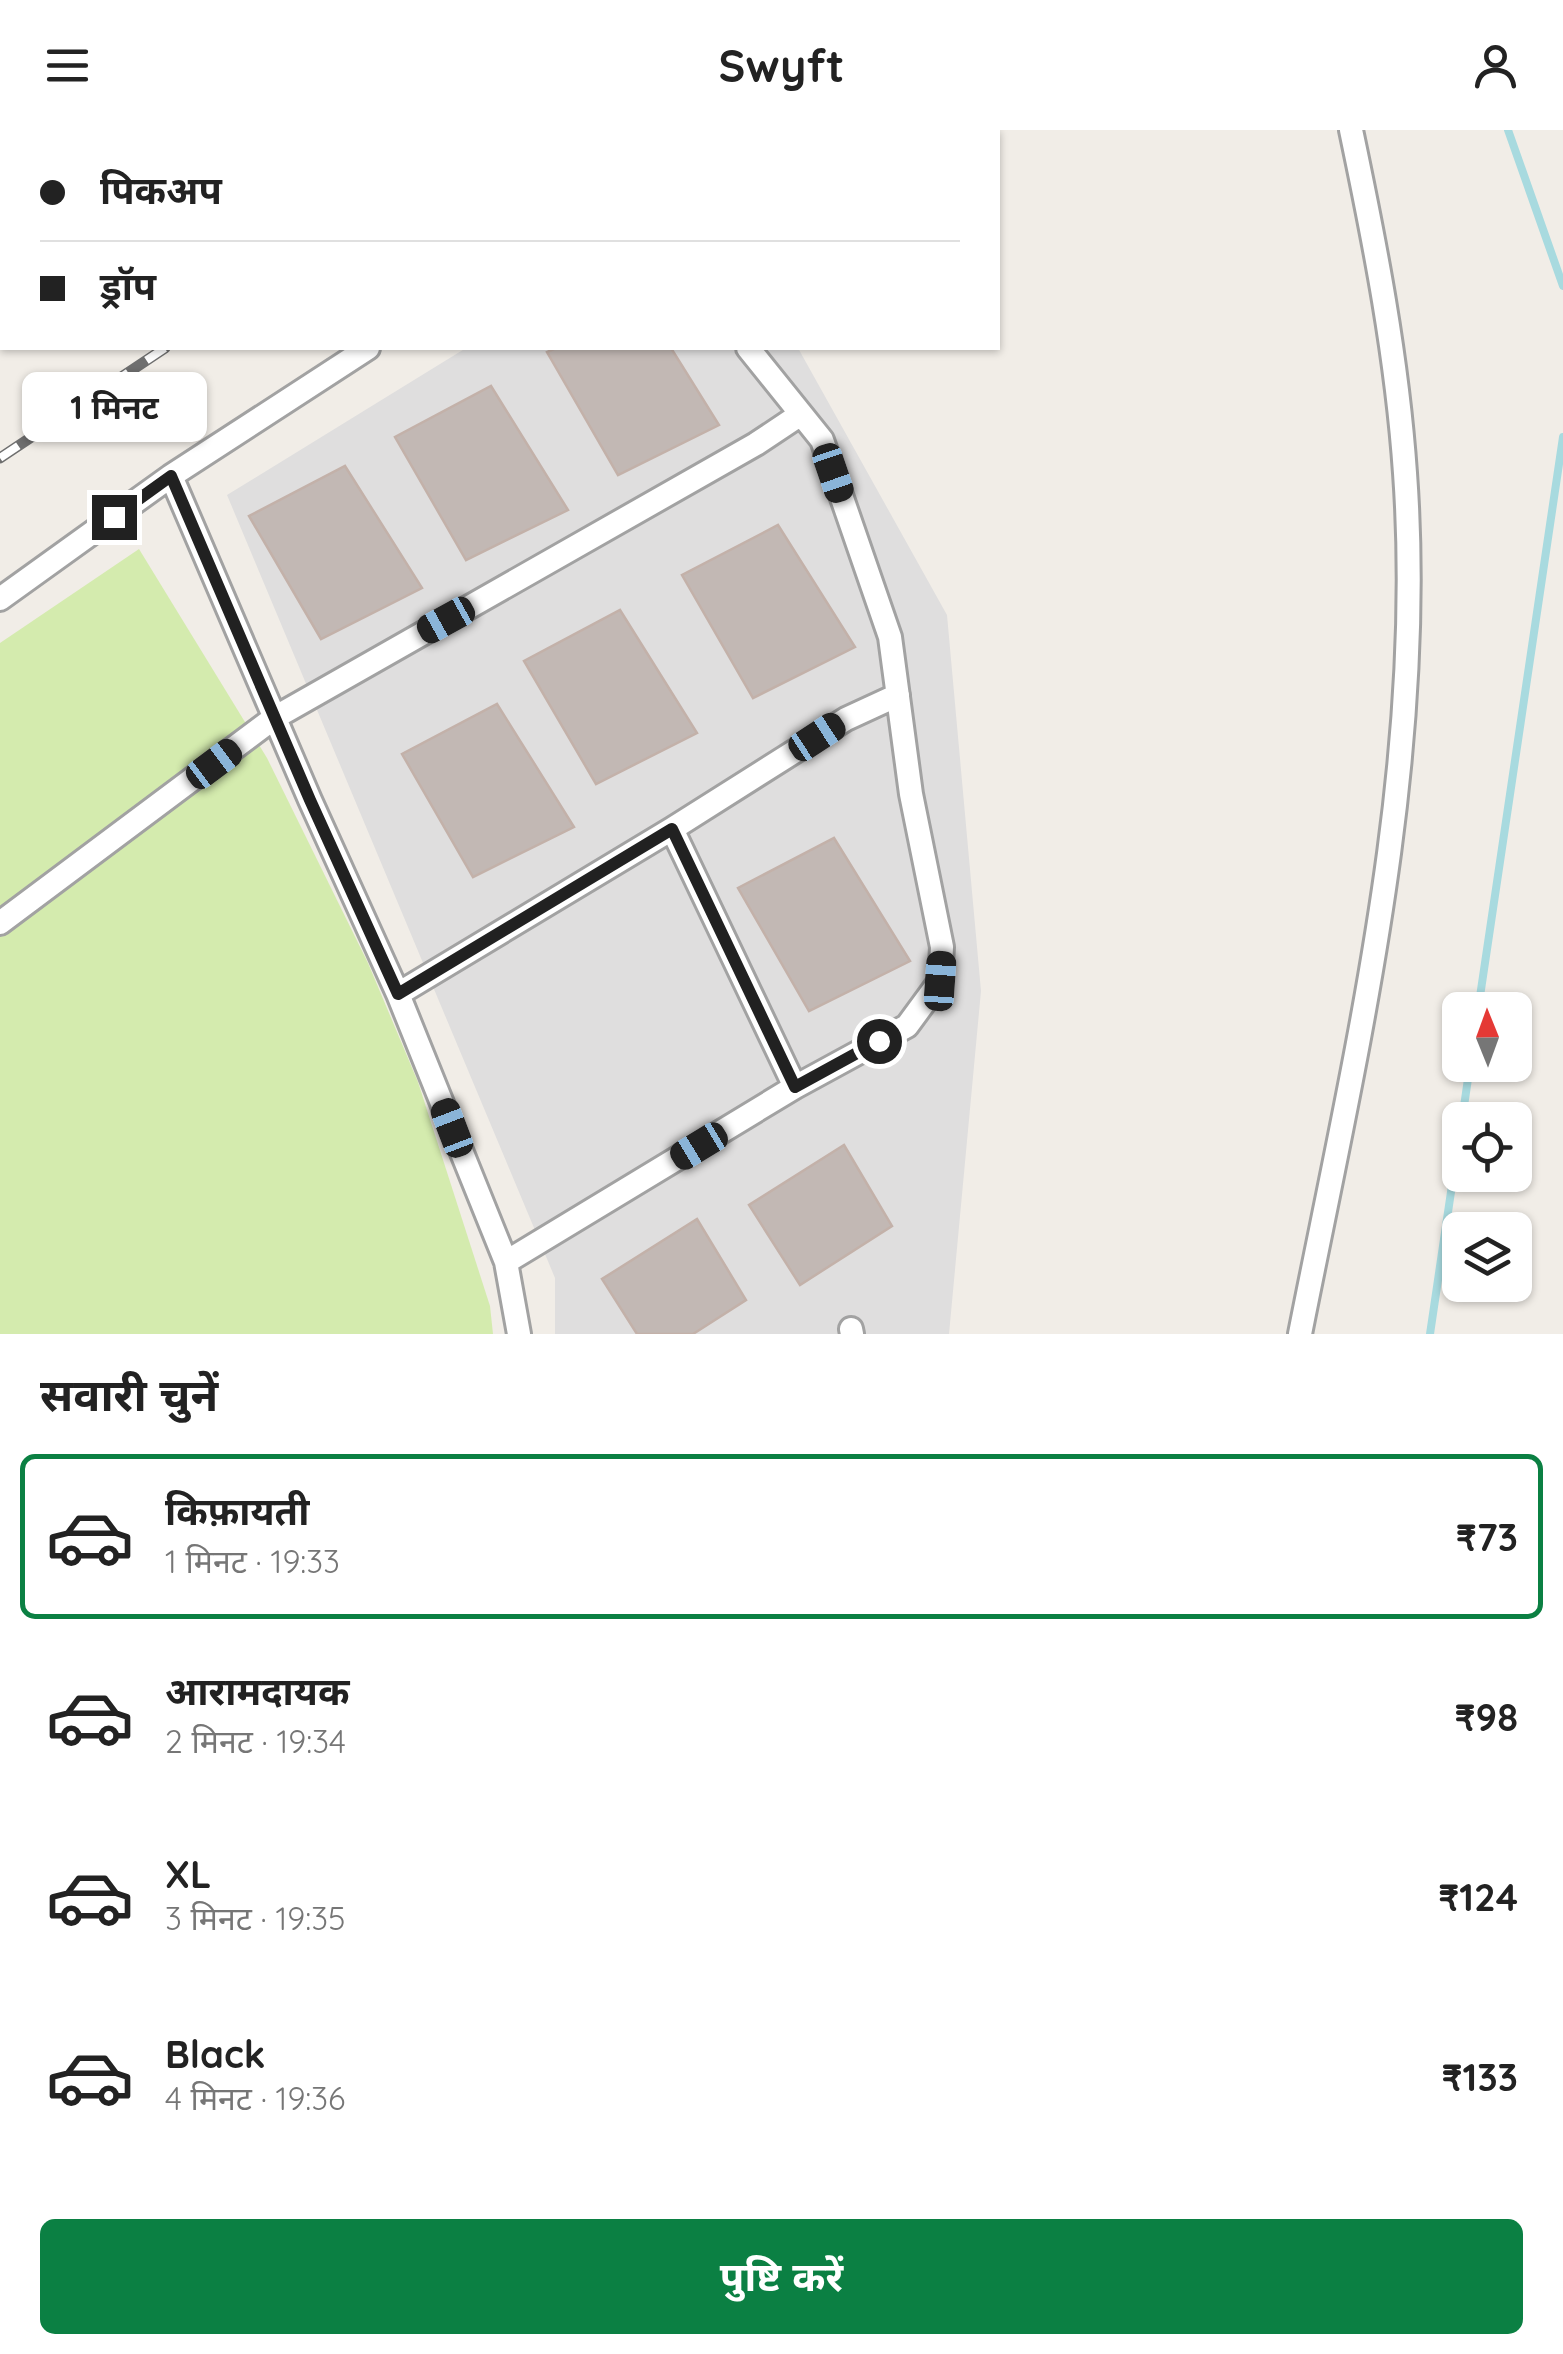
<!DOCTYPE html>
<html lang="hi">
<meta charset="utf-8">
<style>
:root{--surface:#fff;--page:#f2f2f2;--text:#222;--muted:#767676;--line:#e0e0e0;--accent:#0b8043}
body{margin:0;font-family:Quicksand,"Noto Sans Devanagari",sans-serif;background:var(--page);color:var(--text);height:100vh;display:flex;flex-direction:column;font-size:38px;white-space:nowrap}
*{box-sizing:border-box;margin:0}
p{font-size:32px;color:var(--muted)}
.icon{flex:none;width:55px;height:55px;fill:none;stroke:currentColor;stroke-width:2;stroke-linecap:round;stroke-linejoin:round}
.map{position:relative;height:1204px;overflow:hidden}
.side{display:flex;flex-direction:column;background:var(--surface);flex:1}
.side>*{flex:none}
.top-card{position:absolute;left:0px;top:0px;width:1000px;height:220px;box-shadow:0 2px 8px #0004;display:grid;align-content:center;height:220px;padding:0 40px;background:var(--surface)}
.needle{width:65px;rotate:359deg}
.fabs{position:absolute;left:1442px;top:862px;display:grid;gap:20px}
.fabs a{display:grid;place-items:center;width:90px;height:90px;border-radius:15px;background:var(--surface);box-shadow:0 2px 8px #0004;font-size:50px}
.end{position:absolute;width:45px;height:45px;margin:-22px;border:12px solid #212121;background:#fff;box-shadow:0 0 0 5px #fff}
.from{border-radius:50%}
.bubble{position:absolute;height:70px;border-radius:15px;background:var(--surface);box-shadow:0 2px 8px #0004;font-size:32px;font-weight:700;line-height:70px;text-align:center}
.car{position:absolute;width:30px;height:60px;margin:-30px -15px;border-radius:12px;box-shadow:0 0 8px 2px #0007;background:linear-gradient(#222 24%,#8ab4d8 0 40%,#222 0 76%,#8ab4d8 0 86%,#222 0)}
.top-card b{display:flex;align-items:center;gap:35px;height:95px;font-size:38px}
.top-card b+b{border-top:2px solid var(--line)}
.top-card i{width:25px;height:25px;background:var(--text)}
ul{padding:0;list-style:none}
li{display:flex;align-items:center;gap:30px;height:165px;margin:0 20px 15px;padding:0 20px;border:5px solid transparent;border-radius:15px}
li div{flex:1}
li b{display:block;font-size:38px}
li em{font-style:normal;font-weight:700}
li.active{border-color:var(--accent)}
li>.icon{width:90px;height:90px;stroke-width:1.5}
h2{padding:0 40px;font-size:45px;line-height:120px}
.button{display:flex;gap:20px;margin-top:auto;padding:20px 40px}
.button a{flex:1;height:115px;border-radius:15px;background:var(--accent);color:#fff;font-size:40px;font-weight:700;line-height:115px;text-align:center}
header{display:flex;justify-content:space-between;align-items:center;height:130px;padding:0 40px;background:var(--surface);font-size:45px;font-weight:700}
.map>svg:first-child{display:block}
</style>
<header><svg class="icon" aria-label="menu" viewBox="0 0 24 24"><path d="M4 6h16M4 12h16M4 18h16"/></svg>Swyft<svg class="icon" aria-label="person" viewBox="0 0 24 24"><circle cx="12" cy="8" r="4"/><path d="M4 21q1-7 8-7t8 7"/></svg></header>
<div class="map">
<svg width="1563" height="1204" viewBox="0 0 1563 1204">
<rect width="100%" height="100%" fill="#f1ede7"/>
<path fill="#dfdede" d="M 466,218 L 798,218 L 947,485 L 981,861 L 949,1204 L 555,1204 L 555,1148 L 227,365 Z"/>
<path fill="#d4ebae" d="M 139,419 L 267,628 L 368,833 L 418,952 L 490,1176 L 493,1204 L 0,1204 L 0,513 Z"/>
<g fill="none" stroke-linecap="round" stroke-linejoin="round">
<path stroke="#a8dadf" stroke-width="8" d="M 1508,0 L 1563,156
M 1478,880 L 1563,307
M 1462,990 L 1470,935
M 1430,1204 L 1460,1001"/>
</g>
<path fill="#c2b8b4" stroke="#c3b1a9" stroke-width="2.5" d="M 556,218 L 671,218 L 719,295 L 618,345 L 547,222 Z
M 491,256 L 568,380 L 466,430 L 395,307 Z
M 345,336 L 422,458 L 321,509 L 249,386 Z
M 778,395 L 855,517 L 753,568 L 682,445 Z
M 620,480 L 697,603 L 596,654 L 524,531 Z
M 497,574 L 574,697 L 473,747 L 402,624 Z
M 834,708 L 910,831 L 809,881 L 738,758 Z
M 844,1015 L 892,1096 L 800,1155 L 749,1075 Z
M 697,1089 L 746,1170 L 693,1204 L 637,1204 L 602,1149 Z"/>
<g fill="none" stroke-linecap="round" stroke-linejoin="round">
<defs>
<path id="street" d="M 89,0 L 89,2
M 302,2 L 306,0
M 0,76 L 2,76
M 0,191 L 2,189
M 171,346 L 368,218
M 0,469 L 171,346 L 310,670 L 398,864 L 506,1132 L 519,1204
M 672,699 L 795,957
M 0,793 L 274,588 L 756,314 L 801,284
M 398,864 L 672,699 L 846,589 L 898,565
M 506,1132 L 795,957 L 907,896 L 940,851 L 942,817 L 911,664 L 890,507 L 822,310 L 748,218
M 851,1199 L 852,1204
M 1300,1204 C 1356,921 1426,634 1405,343 C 1397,227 1375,114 1351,0"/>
</defs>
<use href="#street" stroke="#a2a2a2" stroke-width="28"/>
<use href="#street" stroke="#fff" stroke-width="22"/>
<defs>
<path id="rail" d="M 517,2 L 521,0
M 0,328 L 165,218"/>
</defs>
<use href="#rail" stroke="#6f6f6f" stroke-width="11"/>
<use href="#rail" stroke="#fff" stroke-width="8" stroke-dasharray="22" stroke-linecap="butt"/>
</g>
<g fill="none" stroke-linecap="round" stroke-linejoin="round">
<path stroke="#212121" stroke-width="12" d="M 114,387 L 171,346 L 310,670 L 398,864 L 672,699 L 795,957 L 879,911"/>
</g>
</svg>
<div class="fabs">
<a><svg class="needle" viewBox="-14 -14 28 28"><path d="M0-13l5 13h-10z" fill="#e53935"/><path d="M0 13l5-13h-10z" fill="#767676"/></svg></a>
<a><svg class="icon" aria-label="locate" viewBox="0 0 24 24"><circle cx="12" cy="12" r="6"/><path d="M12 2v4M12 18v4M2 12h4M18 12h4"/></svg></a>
<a><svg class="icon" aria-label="layers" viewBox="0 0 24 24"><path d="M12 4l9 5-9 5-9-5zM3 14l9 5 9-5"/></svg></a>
</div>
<i class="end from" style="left:879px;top:911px"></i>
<i class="end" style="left:114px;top:387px"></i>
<div class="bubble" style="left:22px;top:242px;width:185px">1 मिनट</div>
<i class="car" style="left:833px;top:343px;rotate:161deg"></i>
<i class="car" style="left:446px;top:490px;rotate:241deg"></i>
<i class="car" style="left:817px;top:607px;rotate:57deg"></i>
<i class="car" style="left:214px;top:634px;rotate:53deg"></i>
<i class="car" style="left:940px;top:851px;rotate:4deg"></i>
<i class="car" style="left:452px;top:998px;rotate:339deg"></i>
<i class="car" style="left:699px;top:1016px;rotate:239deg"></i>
<div class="top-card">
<b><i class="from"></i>पिकअप</b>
<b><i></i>ड्रॉप</b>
</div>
</div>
<section class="side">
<h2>सवारी चुनें</h2>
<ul>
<li class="active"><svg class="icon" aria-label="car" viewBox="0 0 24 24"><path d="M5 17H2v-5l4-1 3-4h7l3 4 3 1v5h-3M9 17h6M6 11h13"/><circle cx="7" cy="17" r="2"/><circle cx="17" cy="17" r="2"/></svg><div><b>किफ़ायती</b><p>1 मिनट · 19:33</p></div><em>₹73</em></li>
<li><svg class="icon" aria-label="car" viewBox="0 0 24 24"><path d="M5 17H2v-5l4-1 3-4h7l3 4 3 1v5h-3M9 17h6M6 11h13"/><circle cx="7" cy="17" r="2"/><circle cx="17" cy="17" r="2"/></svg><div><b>आरामदायक</b><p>2 मिनट · 19:34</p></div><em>₹98</em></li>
<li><svg class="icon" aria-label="car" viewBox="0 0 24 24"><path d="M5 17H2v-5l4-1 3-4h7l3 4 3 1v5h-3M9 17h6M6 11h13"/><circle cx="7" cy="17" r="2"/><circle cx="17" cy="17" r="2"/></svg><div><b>XL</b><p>3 मिनट · 19:35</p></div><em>₹124</em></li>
<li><svg class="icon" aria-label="car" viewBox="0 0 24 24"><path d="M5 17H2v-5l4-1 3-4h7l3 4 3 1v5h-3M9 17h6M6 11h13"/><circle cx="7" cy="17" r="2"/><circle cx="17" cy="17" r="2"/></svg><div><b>Black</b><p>4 मिनट · 19:36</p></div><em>₹133</em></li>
</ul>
<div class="button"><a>पुष्टि करें</a></div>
</section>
